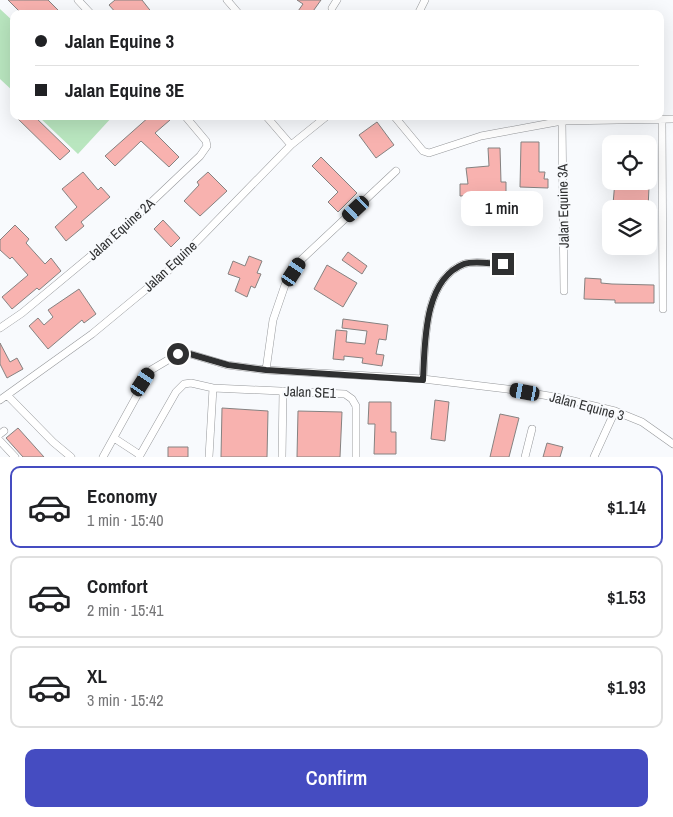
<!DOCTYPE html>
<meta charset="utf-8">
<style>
:root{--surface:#fff;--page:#f6f6f6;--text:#202124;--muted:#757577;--line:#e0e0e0;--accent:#454cc1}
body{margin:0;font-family:"Archivo Narrow",sans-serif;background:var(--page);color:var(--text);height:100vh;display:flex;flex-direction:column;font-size:19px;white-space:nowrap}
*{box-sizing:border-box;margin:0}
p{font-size:16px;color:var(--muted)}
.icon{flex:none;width:28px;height:28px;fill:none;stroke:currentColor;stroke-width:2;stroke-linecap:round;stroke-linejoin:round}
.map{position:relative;height:457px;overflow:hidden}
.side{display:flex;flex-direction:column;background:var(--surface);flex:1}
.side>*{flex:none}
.guide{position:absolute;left:10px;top:10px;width:654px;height:110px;border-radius:10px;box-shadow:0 5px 20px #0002;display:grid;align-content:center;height:110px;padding:0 25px;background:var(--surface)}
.fabs{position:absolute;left:602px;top:135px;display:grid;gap:10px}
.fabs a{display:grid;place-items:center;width:55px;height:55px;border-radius:10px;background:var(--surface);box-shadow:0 5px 20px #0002;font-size:25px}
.end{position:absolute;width:22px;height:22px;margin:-11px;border:6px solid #2f3031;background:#fff;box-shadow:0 0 0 2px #fff}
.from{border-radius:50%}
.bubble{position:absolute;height:35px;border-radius:10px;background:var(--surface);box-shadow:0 5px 20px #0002;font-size:16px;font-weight:600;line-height:35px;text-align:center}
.car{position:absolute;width:15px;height:30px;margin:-15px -8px;border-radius:6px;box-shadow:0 0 4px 1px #0007;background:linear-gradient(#222 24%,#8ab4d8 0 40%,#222 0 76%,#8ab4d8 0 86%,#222 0)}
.guide b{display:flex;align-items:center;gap:18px;height:48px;font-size:19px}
.guide b+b{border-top:1px solid var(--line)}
.guide i{width:12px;height:12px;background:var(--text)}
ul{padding:9px 0 0;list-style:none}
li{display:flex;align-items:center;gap:15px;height:82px;margin:0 10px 8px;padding:0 15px;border:2px solid var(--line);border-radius:10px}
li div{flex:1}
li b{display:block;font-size:19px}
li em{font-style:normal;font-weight:600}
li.active{border-color:var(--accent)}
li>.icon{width:45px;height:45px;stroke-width:1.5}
.button{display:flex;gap:10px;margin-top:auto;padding:10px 25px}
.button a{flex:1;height:58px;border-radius:10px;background:var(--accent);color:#fff;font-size:20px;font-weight:600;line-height:58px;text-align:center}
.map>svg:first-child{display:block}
</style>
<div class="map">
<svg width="673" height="457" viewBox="0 0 673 457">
<rect width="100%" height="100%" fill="#f8fafd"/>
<path fill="#b9e6bf" d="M 0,9 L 14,22 L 14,92 L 0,79 Z
M 38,116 L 113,116 L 78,154 Z"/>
<path fill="#f8b2af" stroke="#858281" d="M 8,0 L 48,0 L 62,14 L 22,14 Z
M 115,0 L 142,0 L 153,14 L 117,14 L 109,5 Z
M 297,0 L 321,0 L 311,14 L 296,14 L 303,4 Z
M 15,116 L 34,116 L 70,151 L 60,160 Z
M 150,116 L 167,116 L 170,120 L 155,133 L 179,157 L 169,167 L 141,141 L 115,166 L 105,156 Z
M 377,122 L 394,145 L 376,158 L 359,135 Z
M 521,142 L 539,142 L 539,172 L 545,172 L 544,179 L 548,179 L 548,188 L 520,187 Z
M 488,148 L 500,148 L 501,182 L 506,182 L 506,194 L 460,196 L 460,184 L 468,184 L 466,168 L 489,166 Z
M 321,157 L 357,193 L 338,212 L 328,202 L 338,192 L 312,166 Z
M 83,172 L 98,190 L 101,187 L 110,197 L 81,222 L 84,226 L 66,241 L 55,227 L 77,207 L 62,189 Z
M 208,172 L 227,191 L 200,216 L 184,201 L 199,185 L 197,182 Z
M 615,181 L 647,181 L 647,186 L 649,187 L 648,209 L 628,209 L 628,205 L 613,204 Z
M 163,220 L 180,238 L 171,247 L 154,229 Z
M 15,225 L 29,239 L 26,243 L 45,264 L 51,258 L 61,271 L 39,290 L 37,288 L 12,309 L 2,297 L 28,275 L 12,257 L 10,259 L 0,250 L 0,240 Z
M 348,252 L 367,266 L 362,274 L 342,260 Z
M 249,256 L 262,261 L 257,273 L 261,274 L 255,288 L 251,286 L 247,297 L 235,291 L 240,278 L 228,274 L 233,261 L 245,266 Z
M 327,265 L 357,283 L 343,307 L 314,289 Z
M 585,278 L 601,279 L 601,283 L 612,284 L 654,285 L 654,303 L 615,303 L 615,300 L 584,299 Z
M 79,289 L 96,314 L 84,323 L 82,320 L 48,349 L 29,326 L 38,318 L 44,325 L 53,317 L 48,310 Z
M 343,319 L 388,325 L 386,340 L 379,339 L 376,354 L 384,355 L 382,366 L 362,363 L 363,358 L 344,356 L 344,360 L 333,359 L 336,330 L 347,331 L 346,342 L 365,344 L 367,331 L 342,328 Z
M 0,343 L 10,362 L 17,358 L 23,369 L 7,378 L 0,364 Z
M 435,400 L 449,402 L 445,441 L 431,439 Z
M 369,402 L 391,402 L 391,432 L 396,432 L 396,454 L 374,454 L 375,424 L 368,424 Z
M 222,408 L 268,411 L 267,457 L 221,457 Z
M 298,411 L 342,412 L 340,457 L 297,457 Z
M 500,414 L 519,418 L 509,457 L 490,457 Z
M 18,428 L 44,457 L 23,457 L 6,438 Z
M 547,443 L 563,447 L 560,457 L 543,457 Z
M 168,447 L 188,447 L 188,457 L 168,457 Z"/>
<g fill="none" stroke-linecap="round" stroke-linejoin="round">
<defs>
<path id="minor" d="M 78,0 L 91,14
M 227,0 L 239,14
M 332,8 L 337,0
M 418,14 L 425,0
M 266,116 L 291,145
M 394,116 L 423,151 L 429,153 L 481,136 L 562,121 L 673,119
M 662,119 L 663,309
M 562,121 L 564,291
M 0,328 L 22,313 L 122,230 L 200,156 L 207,146 L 206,141 L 185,116
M 266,370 L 273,320 L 285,285 L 302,259 L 396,171
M 423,379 C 425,344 423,280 464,264 C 475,260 491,264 503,264
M 8,396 L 53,442 L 71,457
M 0,400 L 92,334 L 167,272 L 291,145 L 327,116
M 0,434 L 4,431
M 114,438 L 140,455
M 0,441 L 15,457
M 103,457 L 151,370 L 178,354 L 190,354 L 227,365 L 266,370 L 423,379 L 507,389 L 561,398 L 615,411 L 642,422 L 673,444
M 139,457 L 176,392 L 184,384 L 191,383 L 213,388 L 345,394 L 352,399 L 356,406 L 356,457
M 209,457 L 213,388
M 282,457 L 283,391
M 525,457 L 532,429
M 594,457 L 615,411"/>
</defs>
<use href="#minor" stroke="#96989b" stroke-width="8"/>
<use href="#minor" stroke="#fff" stroke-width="7"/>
</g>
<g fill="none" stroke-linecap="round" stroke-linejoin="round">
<path stroke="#2f3031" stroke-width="6" d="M 178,354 L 190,354 L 228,365 L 266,370 L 423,380 C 425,344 423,280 464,264 C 475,260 491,264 503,264"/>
</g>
<g text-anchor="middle" stroke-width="4" stroke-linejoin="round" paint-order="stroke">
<g font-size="14" fill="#2f3031" stroke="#f8fafd">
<text transform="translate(563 206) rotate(-91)" y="5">Jalan Equine 3A</text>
<text transform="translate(121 229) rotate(-42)" y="5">Jalan Equine 2A</text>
<text transform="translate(170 266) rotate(-43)" y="5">Jalan Equine</text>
<text transform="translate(310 392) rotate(2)" y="5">Jalan SE1</text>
<text transform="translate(587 406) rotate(15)" y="5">Jalan Equine 3</text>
</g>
</g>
</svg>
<div class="fabs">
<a><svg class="icon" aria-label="locate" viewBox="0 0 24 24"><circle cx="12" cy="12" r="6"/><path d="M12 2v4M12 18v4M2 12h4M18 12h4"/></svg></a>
<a><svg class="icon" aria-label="layers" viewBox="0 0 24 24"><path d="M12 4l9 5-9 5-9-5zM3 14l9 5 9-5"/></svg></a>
</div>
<i class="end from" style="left:178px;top:354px"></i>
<i class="end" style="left:503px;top:264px"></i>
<div class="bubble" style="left:461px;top:191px;width:82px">1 min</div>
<i class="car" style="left:356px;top:209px;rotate:227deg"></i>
<i class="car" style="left:294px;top:272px;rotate:33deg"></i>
<i class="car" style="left:143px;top:382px;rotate:33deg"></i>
<i class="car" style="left:525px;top:392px;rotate:280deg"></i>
<div class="guide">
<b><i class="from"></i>Jalan Equine 3</b>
<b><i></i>Jalan Equine 3E</b>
</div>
</div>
<section class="side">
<ul>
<li class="active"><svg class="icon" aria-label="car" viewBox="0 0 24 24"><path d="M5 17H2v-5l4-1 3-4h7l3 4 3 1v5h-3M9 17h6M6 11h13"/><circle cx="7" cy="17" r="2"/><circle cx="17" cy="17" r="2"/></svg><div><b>Economy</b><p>1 min · 15:40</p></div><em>$1.14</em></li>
<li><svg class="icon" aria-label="car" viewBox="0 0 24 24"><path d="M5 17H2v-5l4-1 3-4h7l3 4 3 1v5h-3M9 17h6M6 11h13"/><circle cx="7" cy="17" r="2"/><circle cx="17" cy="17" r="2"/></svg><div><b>Comfort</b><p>2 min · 15:41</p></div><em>$1.53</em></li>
<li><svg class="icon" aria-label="car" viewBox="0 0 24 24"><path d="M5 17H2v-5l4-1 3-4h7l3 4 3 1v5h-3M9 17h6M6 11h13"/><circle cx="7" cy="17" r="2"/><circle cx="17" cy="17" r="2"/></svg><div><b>XL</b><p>3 min · 15:42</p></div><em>$1.93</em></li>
</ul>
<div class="button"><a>Confirm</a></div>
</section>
